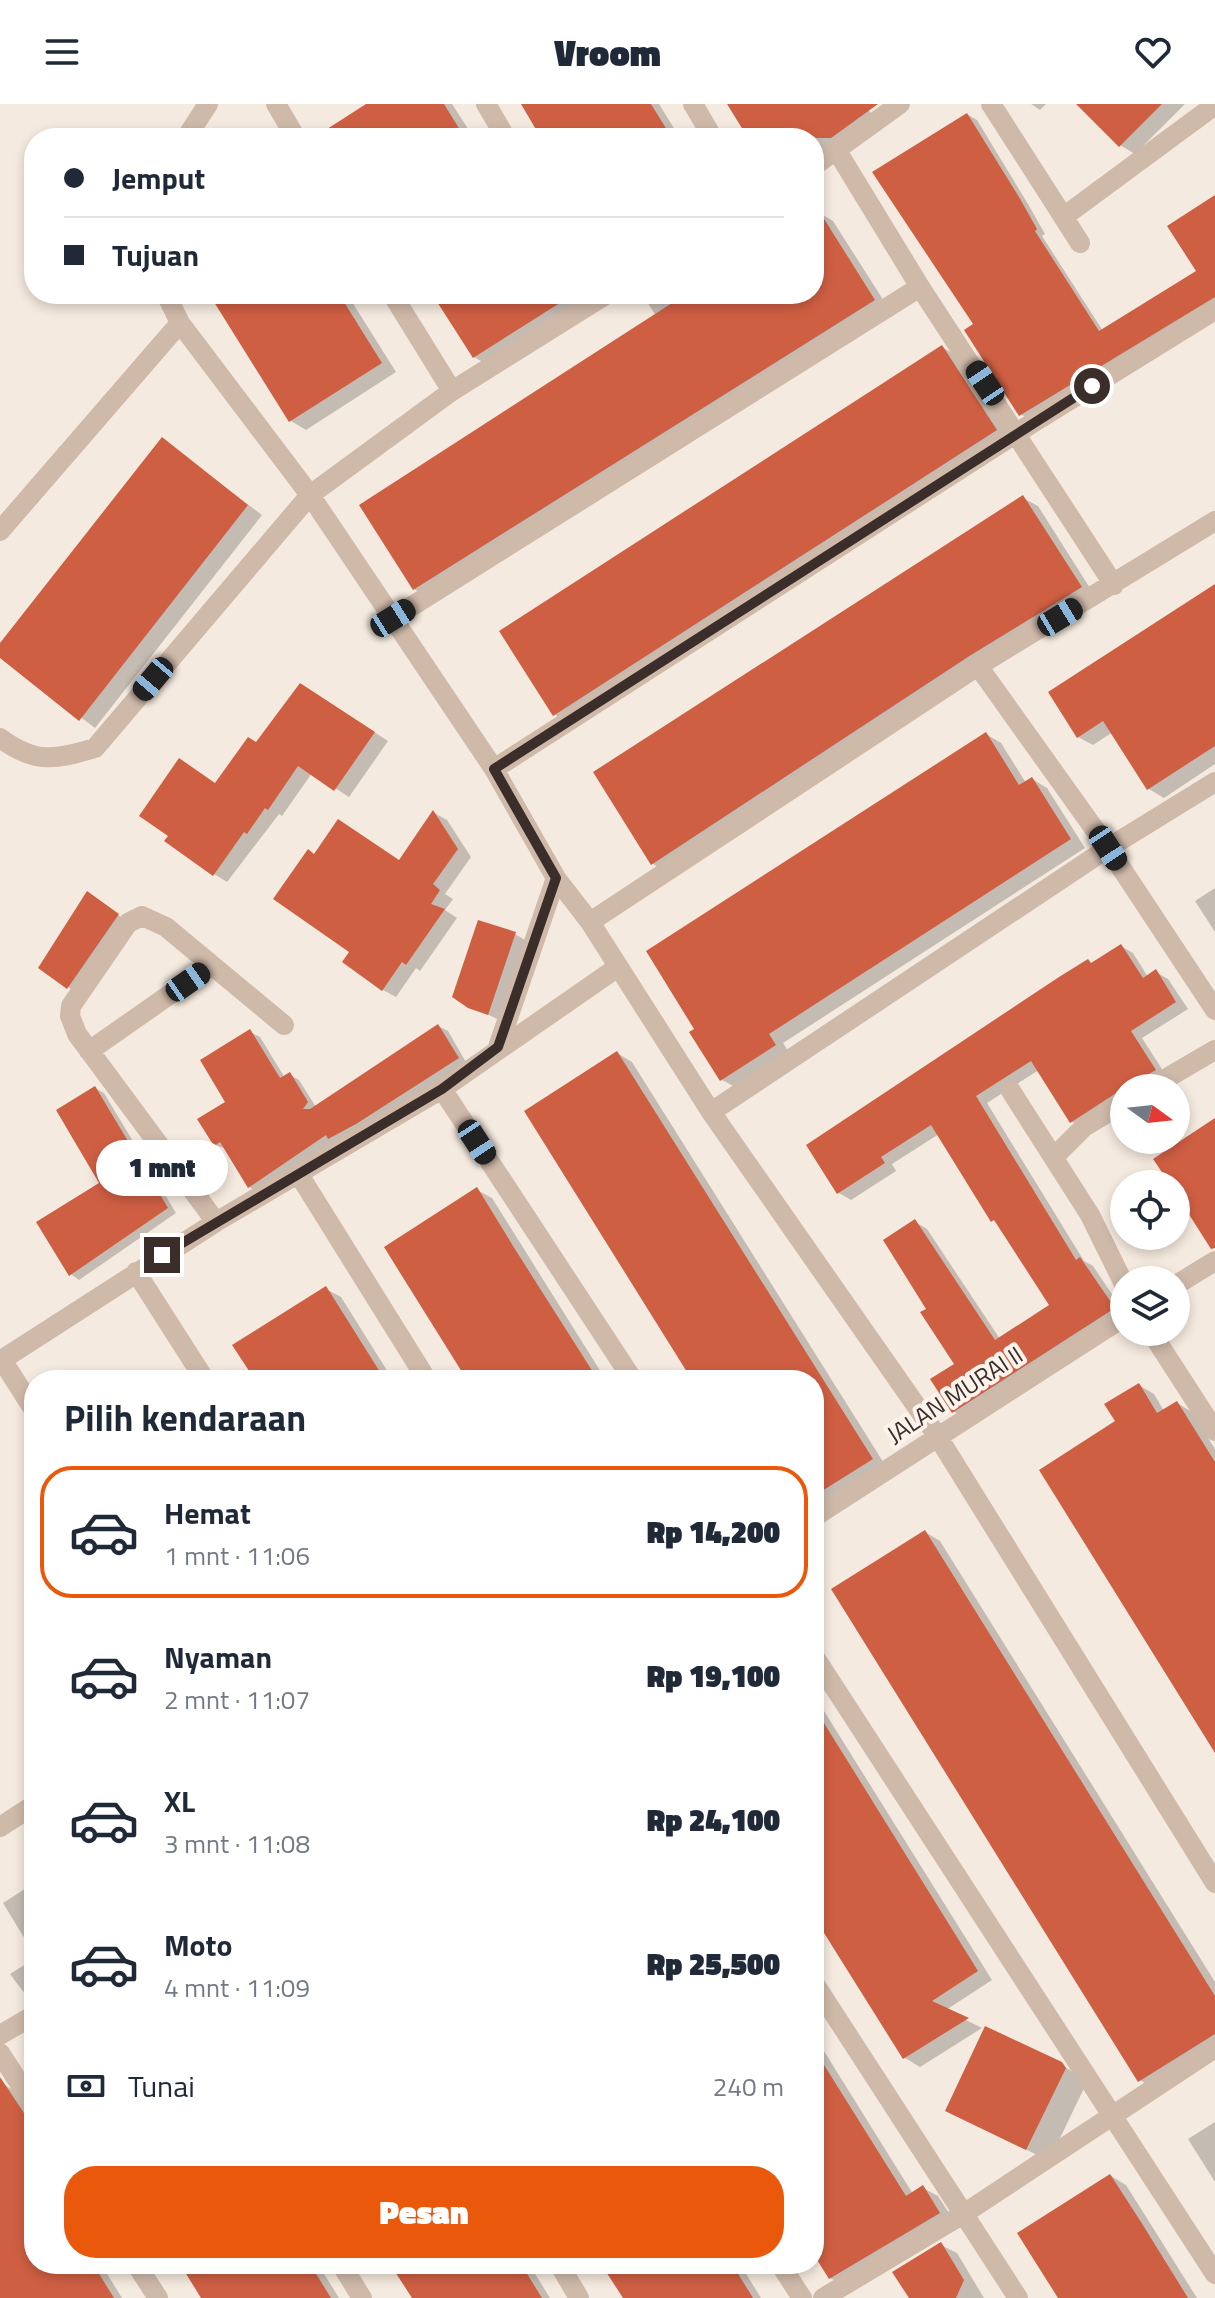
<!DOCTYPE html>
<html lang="id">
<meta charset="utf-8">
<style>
:root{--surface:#fff;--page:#f6f6f7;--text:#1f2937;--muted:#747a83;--line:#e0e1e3;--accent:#ea580c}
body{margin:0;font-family:"Titillium Web",sans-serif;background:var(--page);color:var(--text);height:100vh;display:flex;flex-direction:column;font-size:30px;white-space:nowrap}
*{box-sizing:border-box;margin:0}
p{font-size:26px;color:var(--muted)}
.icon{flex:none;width:44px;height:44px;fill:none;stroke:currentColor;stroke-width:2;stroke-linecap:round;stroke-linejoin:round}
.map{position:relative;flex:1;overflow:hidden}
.sheet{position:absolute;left:24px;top:1266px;width:800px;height:904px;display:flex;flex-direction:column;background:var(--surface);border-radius:32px;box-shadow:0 4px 12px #0003}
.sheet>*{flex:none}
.guide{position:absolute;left:24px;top:24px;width:800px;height:176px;border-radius:32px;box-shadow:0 4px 12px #0003;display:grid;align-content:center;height:176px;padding:0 40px;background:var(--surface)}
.needle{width:52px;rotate:105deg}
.controls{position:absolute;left:1110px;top:970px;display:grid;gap:16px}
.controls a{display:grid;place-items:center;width:80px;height:80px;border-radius:50%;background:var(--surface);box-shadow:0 4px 12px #0003;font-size:40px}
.end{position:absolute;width:36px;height:36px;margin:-18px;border:10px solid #3b2e2a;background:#fff;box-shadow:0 0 0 4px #fff}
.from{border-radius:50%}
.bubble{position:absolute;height:56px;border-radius:28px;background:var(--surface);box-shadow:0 4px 12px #0003;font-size:26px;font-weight:800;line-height:56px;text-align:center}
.car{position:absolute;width:24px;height:48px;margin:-24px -12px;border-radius:10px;box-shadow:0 0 6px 2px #0007;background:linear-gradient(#222 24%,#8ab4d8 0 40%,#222 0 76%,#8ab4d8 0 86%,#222 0)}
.guide b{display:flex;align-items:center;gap:28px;height:76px;font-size:30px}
.guide b+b{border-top:2px solid var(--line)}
.guide i{width:20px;height:20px;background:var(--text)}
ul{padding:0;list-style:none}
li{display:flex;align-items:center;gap:24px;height:132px;margin:0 16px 12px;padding:0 24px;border:4px solid transparent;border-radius:32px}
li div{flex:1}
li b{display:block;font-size:30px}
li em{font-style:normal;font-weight:800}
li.on{border-color:var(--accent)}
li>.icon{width:72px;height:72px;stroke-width:1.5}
h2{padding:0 40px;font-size:36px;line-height:96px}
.pay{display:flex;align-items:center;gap:20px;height:88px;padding:0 40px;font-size:30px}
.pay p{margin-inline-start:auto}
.cta{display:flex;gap:16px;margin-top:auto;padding:16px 40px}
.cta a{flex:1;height:92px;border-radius:32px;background:var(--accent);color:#fff;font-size:32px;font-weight:800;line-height:92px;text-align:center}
header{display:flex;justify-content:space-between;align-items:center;height:104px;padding:0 40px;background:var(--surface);font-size:36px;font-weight:800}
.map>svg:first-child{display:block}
</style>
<header><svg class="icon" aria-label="menu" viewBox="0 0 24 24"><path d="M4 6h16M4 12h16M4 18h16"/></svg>Vroom<svg class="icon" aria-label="heart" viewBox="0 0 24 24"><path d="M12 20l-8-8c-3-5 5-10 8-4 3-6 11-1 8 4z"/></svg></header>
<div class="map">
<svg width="1215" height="2194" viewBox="0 0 1215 2194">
<rect width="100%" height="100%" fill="#f5eadf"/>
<path fill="#0003" d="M 369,0 L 452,0 L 474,34 L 338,34 Z
M 523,0 L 659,0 L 680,34 L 545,34 Z
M 729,0 L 865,0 L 877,19 L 814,61 L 814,34 L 750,34 Z
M 1031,0 L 1046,0 L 1040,6 Z
M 1079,0 L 1185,0 L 1135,50 L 1120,41 Z
M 968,11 L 977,16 L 1028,100 L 1045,130 L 1042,132 L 1103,227 L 1199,168 L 1215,94 L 1215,201 L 1030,316 L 1021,310 L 975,221 L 875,69 Z
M 818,108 L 833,117 L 889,205 L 429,493 L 414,485 L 656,212 L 642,190 L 814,190 L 814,111 Z
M 211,190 L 347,190 L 396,268 L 306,326 L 291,317 Z
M 435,190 L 571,190 L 580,204 L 490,262 L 474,253 Z
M 942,243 L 957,252 L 1011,335 L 569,619 L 554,610 Z
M 162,336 L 262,411 L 95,624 L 0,552 L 0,542 Z
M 1023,394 L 1038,402 L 1095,492 L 668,769 L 653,760 L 595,669 Z
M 1215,482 L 1215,660 L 1164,694 L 1149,685 L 1113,628 L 1093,641 L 1078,633 Z
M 314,589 L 388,637 L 349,693 L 312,669 L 282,712 L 279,710 L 227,778 L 214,770 L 217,681 Z
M 986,630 L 1001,639 L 1026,679 L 1032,675 L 1047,684 L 1085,744 L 783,939 L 790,950 L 737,984 L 722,976 Z
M 434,709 L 447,716 L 471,753 L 445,790 L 453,795 L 445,806 L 457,814 L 420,867 L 416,864 L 396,893 L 383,886 L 352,848 L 315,752 L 400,758 Z
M 1215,784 L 1215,828 L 1195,797 Z
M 94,794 L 125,816 L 75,887 L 68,883 Z
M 515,830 L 530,839 L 504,918 L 469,902 Z
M 1121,842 L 1133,849 L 1148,873 L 1156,868 L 1168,875 L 1188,905 L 1142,934 L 1167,973 L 1151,984 L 1124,984 L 1124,998 L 1084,1024 L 1071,1017 L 1039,966 L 987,999 L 1084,1157 L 1093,1162 L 1124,1208 L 965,1314 L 953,1307 L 956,1261 L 928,1205 L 915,1118 L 927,1125 L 1000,1235 L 1052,1201 L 939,1030 L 892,1060 L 896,1067 L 851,1096 L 839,1089 L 809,1041 Z
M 438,922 L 448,927 L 467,960 L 259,1088 L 249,1083 L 227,1045 L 215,1041 L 250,928 L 260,933 L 285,974 L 290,971 L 299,976 L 316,1003 Z
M 617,949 L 632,958 L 887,1364 L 814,1410 L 814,1276 L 695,1276 Z
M 95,984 L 104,989 L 176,1109 L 79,1176 L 71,1170 L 101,1080 Z
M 477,1086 L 492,1094 L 606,1276 L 469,1276 Z
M 326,1185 L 341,1193 L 393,1276 L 257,1276 Z
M 1139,1281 L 1154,1290 L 1164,1307 L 1177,1299 L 1192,1308 L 1215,1345 L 1215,1645 L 1118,1318 Z
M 925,1428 L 940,1437 L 1215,1878 L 1215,1947 L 1155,1985 L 1140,1976 Z
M 814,1591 L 992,1876 L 946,1906 L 982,1924 L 920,1963 L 905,1954 L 814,1809 Z
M 34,1779 L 34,1850 L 3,1799 Z
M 34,1855 L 34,1902 L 10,1870 Z
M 814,1931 L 913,2090 L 923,2084 L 938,2092 L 954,2117 L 845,2182 L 830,2174 L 814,2147 Z
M 1061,1960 L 1087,1978 L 1049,2057 L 947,2006 Z
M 3,1980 L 18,1989 L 34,2012 L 34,2160 L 101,2160 L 122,2194 L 0,2194 L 0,1982 Z
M 1215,2018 L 1215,2078 L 1188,2035 Z
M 1111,2072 L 1126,2081 L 1197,2194 L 1061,2194 Z
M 941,2141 L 957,2149 L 984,2194 L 914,2194 Z
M 182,2160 L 318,2160 L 339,2194 L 203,2194 Z
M 393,2160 L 529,2160 L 550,2194 L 414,2194 Z
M 604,2160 L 740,2160 L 761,2194 L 625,2194 Z"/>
<path fill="#cf5f43" d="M 366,0 L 444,0 L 465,34 L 313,34 Z
M 521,0 L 651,0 L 672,34 L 541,34 Z
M 727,0 L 878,0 L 831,34 L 748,34 Z
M 1076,0 L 1162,0 L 1119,43 Z
M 967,9 L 1019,93 L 1037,125 L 1035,127 L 1099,227 L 1196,167 L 1167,122 L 1215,91 L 1215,193 L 1019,312 L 964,226 L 973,220 L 872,68 Z
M 814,99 L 875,196 L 413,486 L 359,401 L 686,190 L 814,190 Z
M 209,190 L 339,190 L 382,259 L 289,318 Z
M 432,190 L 574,190 L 473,254 Z
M 942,241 L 997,326 L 553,612 L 499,527 Z
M 162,333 L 248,401 L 79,617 L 0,554 L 0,539 Z
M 1023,391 L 1082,483 L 971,551 L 651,761 L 593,668 Z
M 1215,480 L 1215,642 L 1147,686 L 1103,617 L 1077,634 L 1048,588 Z
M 300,579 L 375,628 L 334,687 L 298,662 L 268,706 L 265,704 L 247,730 L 244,728 L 213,772 L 164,737 L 168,732 L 139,712 L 179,654 L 215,679 L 248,633 L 256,638 Z
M 986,628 L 1019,681 L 1032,673 L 1071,735 L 769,930 L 776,941 L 720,977 L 689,928 L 694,925 L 646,847 Z
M 433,706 L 458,745 L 433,780 L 440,786 L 431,800 L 445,805 L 406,861 L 402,858 L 382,887 L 342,858 L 349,848 L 273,795 L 308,745 L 314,750 L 338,715 L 399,756 Z
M 87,787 L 119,810 L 67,885 L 38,864 Z
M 478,816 L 516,828 L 488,911 L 468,904 L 452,893 Z
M 1121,840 L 1143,874 L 1156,865 L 1176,898 L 1131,927 L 1156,966 L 1143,973 L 1137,984 L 1124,984 L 1070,1019 L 1031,957 L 976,992 L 1076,1156 L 1080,1153 L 1115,1204 L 952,1309 L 930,1275 L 954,1260 L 920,1208 L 926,1205 L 883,1136 L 915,1115 L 995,1236 L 1049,1201 L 994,1116 L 991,1118 L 931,1021 L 881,1053 L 885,1059 L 837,1090 L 806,1041 L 1059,873 L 1088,855 L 1091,859 Z
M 438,920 L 459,954 L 356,1020 L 328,1035 L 326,1031 L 248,1084 L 220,1038 L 214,1042 L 197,1015 L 225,998 L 200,956 L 250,925 L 280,974 L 290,968 L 308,998 L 303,1005 L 310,1005 Z
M 617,947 L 873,1355 L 814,1392 L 814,1276 L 692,1276 L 524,1007 Z
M 95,982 L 168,1104 L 69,1172 L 36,1118 L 99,1079 L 56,1006 Z
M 1215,1014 L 1215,1144 L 1211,1145 L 1176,1090 L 1176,1080 L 1170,1080 L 1153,1055 Z
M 477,1083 L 513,1142 L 598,1276 L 467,1276 L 407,1180 L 384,1143 Z
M 326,1182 L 385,1276 L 255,1276 L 232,1241 Z
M 1139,1279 L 1157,1309 L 1177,1297 L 1215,1358 L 1215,1649 L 1039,1366 L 1115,1317 L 1104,1300 Z
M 925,1426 L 1215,1892 L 1215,1930 L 1138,1978 L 831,1485 Z
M 814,1603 L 978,1867 L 932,1897 L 969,1914 L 903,1955 L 814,1813 Z
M 985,1922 L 1062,1958 L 1066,1964 L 1026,2046 L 945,2007 Z
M 814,1945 L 906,2092 L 923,2081 L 940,2109 L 829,2175 L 814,2151 Z
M 0,1973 L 34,2024 L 34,2160 L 93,2160 L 114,2194 L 0,2194 Z
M 1110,2070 L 1141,2118 L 1188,2194 L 1058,2194 L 1034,2156 L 1017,2129 Z
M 941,2138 L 964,2176 L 956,2194 L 909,2194 L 892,2168 Z
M 180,2160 L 310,2160 L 331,2194 L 201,2194 Z
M 390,2160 L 521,2160 L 542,2194 L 412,2194 Z
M 601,2160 L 732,2160 L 753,2194 L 623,2194 Z"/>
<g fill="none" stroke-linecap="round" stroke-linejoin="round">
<path stroke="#cfb9a9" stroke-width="20" d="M 276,0 L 296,34
M 486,0 L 506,34
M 693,0 L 713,34
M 991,0 L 1080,139
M 186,34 L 208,0
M 837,47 L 920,183 L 1114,481
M 814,62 L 900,0
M 1066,111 L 1215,1
M 166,190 L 180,219 L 310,391 L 494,665 L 556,774 L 590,818 L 711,1008 L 938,1333 L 1215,1779
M 392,190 L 452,287
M 0,427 L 180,219
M 393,514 L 920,183
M 978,562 L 1108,744 L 1215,906
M 0,634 C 36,660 54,656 95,644 L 310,391 L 452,287 L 607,190
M 494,665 L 1018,328 L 1215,206
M 590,818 L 978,562 L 1215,417
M 498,943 L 556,774
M 89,947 L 212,861
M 1150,984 L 1215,946
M 442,985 L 633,1276
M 1011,987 L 1090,1111 L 1124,1180
M 711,1008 L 1108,744 L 1215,678
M 1055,1052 L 1084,1023 L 1124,999
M 298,1069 L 427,1276
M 216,1118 L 77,930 L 70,912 L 71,902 L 128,819 L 142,812 L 166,823 L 284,921
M 136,1168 L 205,1276
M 1176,1181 L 1215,1157
M 1151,1228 L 1215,1327
M 2,1256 L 34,1306
M 0,1257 L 216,1118 L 442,985 L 618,863
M 814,1413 L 1124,1213
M 814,1552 L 1215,2170
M 0,1723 L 34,1701
M 814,1879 L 1018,2194
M 0,1931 L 34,1911
M 0,1949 L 34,2002
M 136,2160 L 158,2194
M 341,2160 L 362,2194
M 559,2160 L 579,2194
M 780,2160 L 802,2194
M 823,2194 L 965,2109 L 1215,1944"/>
</g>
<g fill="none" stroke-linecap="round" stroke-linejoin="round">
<path stroke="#3b2e2a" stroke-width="10" d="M 162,1151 L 442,985 L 498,943 L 556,774 L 494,665 L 1092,282"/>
</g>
<g text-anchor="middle" stroke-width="8" stroke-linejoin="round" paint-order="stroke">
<g font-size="24" fill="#3b2e2a" stroke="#fcf4ec">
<text transform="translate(955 1291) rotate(-33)" y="8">JALAN MURAI II</text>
</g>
</g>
</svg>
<div class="controls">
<a><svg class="needle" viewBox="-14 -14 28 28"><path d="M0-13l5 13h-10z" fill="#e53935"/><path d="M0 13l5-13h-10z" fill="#747a83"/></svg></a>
<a><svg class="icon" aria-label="locate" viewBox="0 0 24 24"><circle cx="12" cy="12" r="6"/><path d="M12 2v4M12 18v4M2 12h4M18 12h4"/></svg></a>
<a><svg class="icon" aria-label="layers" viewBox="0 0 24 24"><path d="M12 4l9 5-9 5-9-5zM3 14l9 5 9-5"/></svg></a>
</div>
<i class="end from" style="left:1092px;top:282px"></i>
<i class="end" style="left:162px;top:1151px"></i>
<div class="bubble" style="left:96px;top:1036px;width:132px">1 mnt</div>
<i class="car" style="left:985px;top:279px;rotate:326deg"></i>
<i class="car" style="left:1060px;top:513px;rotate:59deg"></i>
<i class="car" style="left:393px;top:514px;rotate:58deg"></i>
<i class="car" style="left:153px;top:575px;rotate:220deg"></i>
<i class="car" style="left:1108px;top:744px;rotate:147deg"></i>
<i class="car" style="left:188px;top:878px;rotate:55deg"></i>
<i class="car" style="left:477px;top:1038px;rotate:147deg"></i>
<div class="guide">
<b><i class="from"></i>Jemput</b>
<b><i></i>Tujuan</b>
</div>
<section class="sheet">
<h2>Pilih kendaraan</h2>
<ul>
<li class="on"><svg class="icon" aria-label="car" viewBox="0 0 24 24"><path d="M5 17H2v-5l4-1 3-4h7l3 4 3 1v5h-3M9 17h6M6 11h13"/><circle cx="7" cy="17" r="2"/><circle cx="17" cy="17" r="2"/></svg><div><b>Hemat</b><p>1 mnt · 11:06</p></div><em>Rp 14,200</em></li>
<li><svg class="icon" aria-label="car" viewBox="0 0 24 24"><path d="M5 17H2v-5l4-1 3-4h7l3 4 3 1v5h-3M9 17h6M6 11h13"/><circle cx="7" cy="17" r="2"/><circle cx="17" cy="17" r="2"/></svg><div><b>Nyaman</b><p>2 mnt · 11:07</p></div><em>Rp 19,100</em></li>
<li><svg class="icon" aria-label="car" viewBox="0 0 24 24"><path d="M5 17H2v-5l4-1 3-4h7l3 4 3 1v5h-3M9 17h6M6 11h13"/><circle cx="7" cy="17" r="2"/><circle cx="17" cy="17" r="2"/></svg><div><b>XL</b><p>3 mnt · 11:08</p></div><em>Rp 24,100</em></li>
<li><svg class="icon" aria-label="car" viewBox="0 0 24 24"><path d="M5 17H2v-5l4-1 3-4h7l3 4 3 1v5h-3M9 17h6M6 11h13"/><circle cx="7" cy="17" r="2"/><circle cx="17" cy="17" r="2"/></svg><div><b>Moto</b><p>4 mnt · 11:09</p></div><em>Rp 25,500</em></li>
</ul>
<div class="pay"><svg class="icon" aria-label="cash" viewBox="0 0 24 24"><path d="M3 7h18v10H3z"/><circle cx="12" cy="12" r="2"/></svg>Tunai<p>240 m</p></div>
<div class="cta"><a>Pesan</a></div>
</section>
</div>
